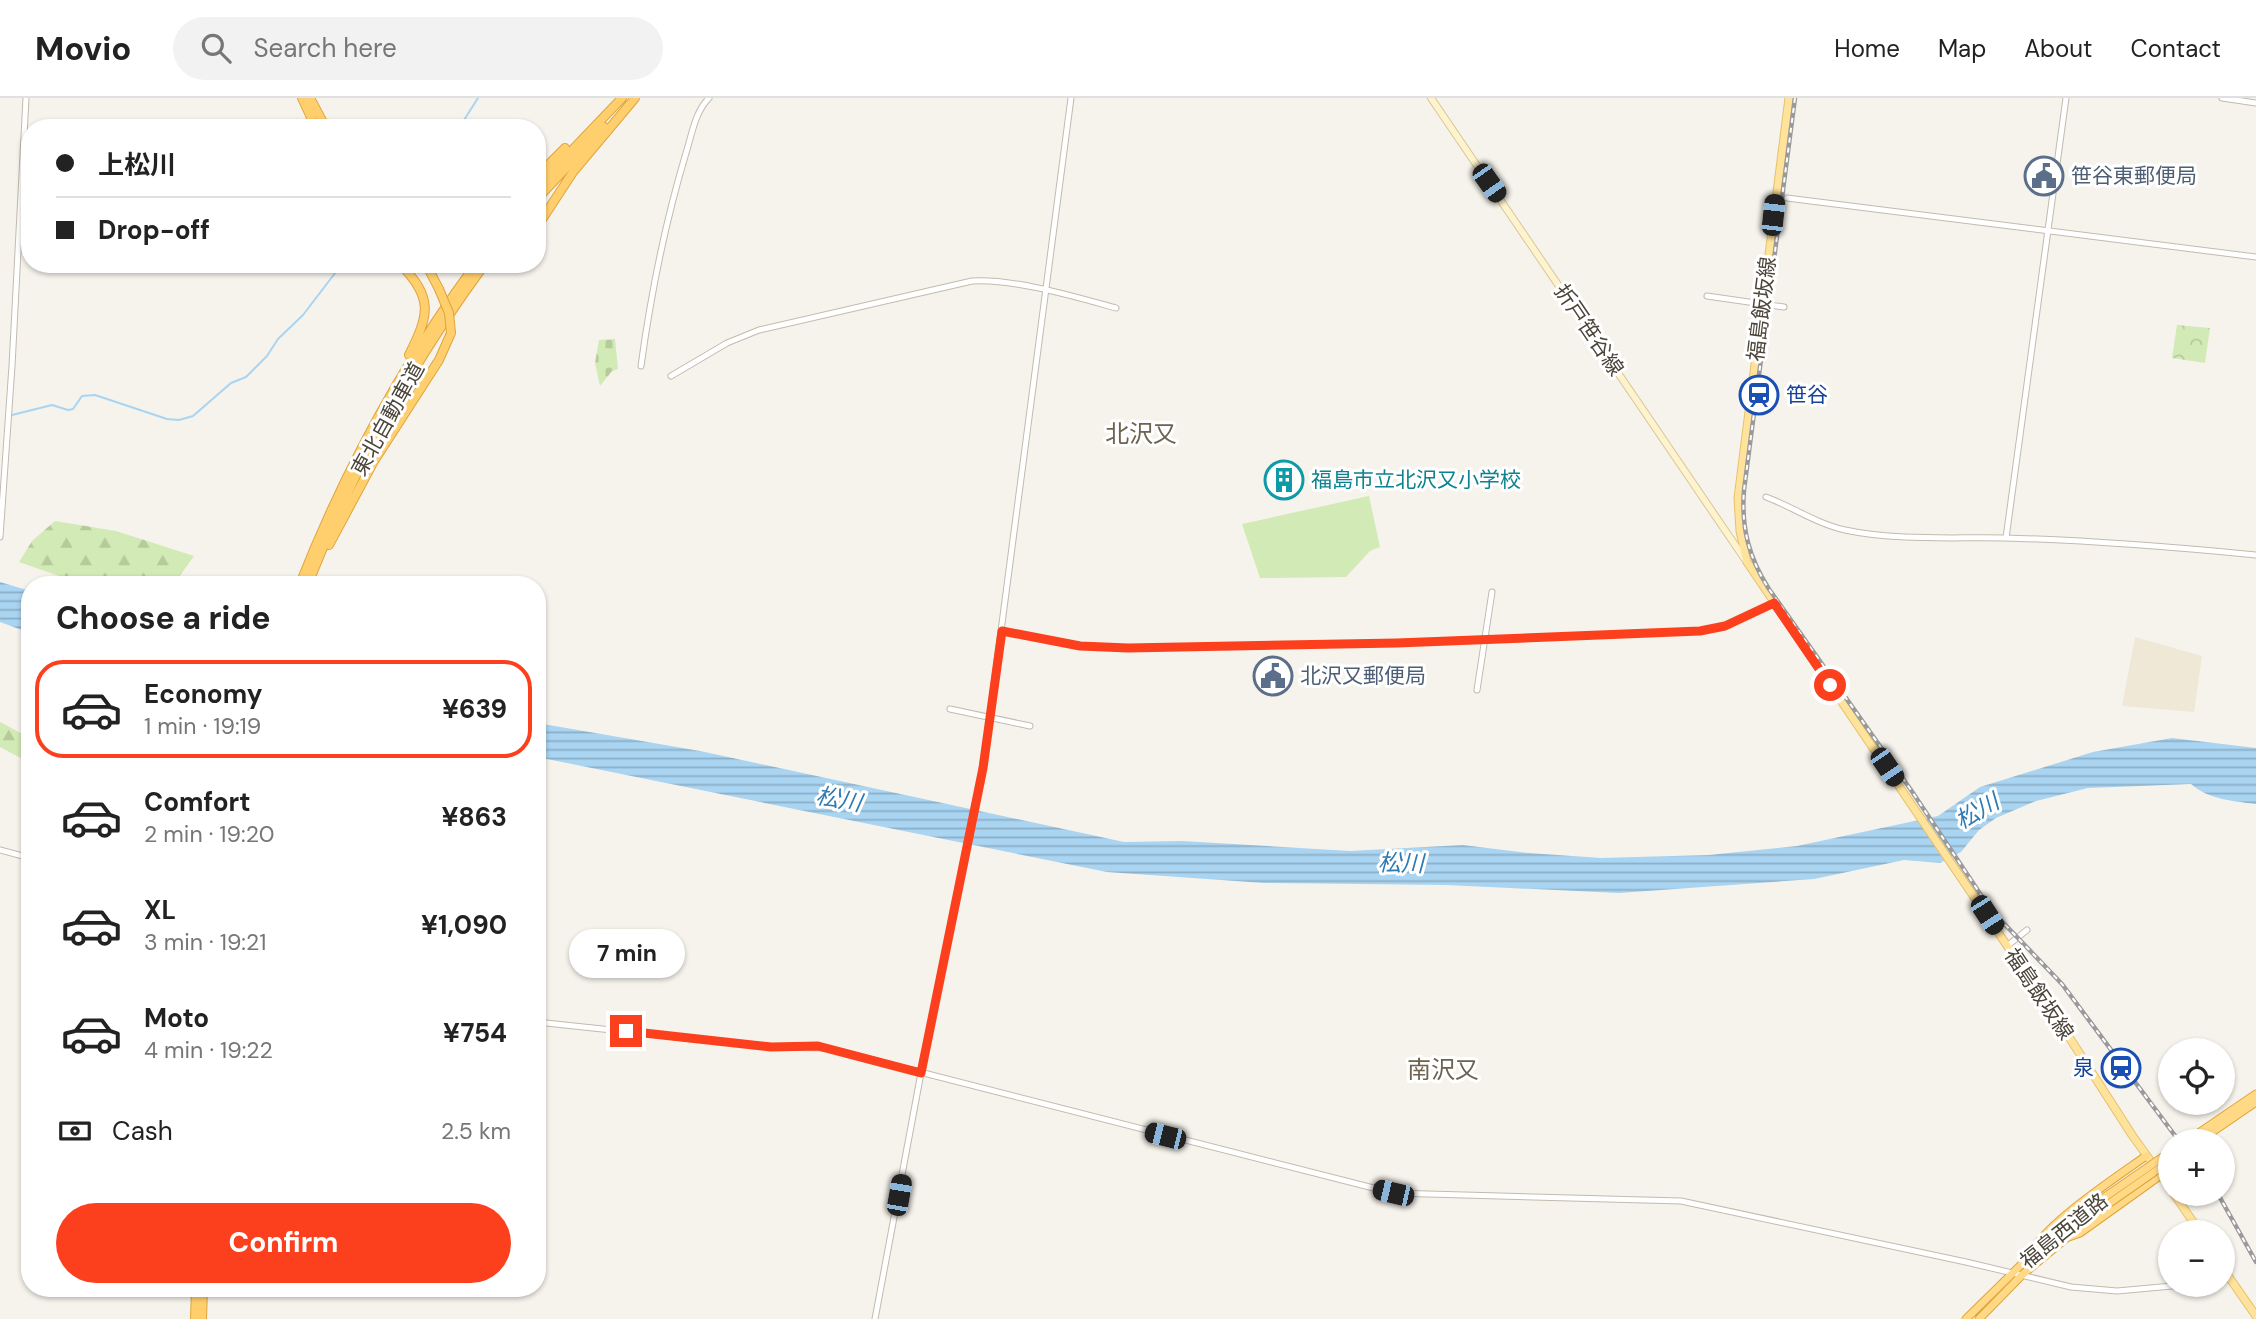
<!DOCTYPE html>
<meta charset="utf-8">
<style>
:root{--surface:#fff;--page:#f2f2f2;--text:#222;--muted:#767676;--line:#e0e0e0;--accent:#fc3f1d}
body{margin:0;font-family:"DM Sans","Noto Sans JP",sans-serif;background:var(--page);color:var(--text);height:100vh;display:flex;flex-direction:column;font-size:26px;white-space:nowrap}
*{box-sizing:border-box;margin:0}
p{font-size:23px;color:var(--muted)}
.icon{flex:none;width:38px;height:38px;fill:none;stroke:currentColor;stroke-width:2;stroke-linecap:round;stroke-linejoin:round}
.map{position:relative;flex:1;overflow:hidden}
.drawer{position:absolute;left:21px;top:478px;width:525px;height:721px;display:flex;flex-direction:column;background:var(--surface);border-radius:28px;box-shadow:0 2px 5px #0004}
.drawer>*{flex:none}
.guide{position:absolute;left:21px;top:21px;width:525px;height:154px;border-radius:28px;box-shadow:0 2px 5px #0004;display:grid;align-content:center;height:154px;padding:0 35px;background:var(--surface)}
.buttons{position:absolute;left:2158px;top:940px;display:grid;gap:14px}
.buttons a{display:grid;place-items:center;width:77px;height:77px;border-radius:50%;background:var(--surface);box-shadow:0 2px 5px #0004;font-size:35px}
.end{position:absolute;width:32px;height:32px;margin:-16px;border:9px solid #fc3f1d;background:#fff;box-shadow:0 0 0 4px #fff}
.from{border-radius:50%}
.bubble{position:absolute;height:49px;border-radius:24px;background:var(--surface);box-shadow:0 2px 5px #0004;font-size:23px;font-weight:700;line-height:49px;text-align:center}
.car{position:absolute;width:21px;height:42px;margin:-21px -10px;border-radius:9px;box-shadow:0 0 5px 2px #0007;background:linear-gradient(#222 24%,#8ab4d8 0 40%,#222 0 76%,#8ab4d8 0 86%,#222 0)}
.guide b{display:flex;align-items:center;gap:24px;height:66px;font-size:26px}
.guide b+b{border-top:2px solid var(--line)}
.guide i{width:18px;height:18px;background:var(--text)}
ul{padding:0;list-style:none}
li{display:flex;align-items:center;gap:21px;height:98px;margin:0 14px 10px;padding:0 21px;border:4px solid transparent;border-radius:28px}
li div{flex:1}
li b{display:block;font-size:26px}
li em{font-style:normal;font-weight:700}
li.current{border-color:var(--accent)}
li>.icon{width:63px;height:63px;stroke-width:1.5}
h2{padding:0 35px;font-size:32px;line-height:84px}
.pay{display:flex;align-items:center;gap:18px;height:77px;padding:0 35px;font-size:26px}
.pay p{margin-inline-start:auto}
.primary-button{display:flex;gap:14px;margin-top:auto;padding:14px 35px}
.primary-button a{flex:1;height:80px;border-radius:42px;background:var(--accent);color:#fff;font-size:28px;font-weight:700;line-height:80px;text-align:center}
header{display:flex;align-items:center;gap:42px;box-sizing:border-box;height:98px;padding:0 35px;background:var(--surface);border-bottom:2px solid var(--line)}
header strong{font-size:33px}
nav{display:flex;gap:38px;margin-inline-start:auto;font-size:24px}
.search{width:490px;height:63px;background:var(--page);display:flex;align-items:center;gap:18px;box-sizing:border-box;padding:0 24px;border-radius:38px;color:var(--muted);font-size:26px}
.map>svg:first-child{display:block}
</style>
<header>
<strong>Movio</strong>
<div class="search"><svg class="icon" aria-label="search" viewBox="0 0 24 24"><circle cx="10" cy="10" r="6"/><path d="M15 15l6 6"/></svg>Search here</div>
<nav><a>Home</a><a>Map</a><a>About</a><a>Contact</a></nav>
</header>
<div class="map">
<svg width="2256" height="1221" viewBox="0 0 2256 1221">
<defs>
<pattern id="forest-firs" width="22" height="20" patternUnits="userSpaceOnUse" patternTransform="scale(1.75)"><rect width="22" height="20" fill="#d2eab5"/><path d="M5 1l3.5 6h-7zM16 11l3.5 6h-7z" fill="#b6ca9c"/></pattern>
<pattern id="cemetery-stones" width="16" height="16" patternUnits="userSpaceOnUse" patternTransform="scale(1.75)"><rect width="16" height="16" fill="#d2eab5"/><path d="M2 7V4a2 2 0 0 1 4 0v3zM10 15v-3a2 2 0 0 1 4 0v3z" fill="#b6ca9c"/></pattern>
<pattern id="park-crowns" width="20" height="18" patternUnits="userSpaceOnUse" patternTransform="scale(1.75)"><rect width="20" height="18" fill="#d2eab5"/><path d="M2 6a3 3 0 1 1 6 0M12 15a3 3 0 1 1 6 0" fill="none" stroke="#b6ca9c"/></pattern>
<pattern id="water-rules" width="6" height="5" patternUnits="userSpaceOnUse" patternTransform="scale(1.75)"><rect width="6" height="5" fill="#a9d4f2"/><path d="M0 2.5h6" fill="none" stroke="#8caec5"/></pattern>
</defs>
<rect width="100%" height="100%" fill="#f6f3ec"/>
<path fill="#efe8d6" d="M 2135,539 L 2202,558 L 2194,614 L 2122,608 Z"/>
<path fill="url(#forest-firs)" d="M 55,423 L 116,433 L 194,458 L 174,486 L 82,486 L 19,464 L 32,443 Z
M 0,624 L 30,640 L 30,665 L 0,649 Z"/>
<path fill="url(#cemetery-stones)" d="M 615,241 L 618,271 L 612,273 L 600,288 L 595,265 L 599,242 Z"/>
<path fill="url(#park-crowns)" d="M 2177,227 L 2210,230 L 2205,265 L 2172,260 Z"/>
<path fill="#d2eab5" d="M 1369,398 L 1380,449 L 1370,453 L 1346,479 L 1260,480 L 1242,426 Z"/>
<path fill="url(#water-rules)" d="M 0,484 L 30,493 L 30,535 L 0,524 Z
M 537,625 L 700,653 L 1124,744 L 1182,743 L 1350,753 L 1463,747 L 1529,755 L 1601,760 L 1709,757 L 1797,748 L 1938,718 L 1980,689 L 2093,654 L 2172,640 L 2256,650 L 2256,706 C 2234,703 2209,702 2191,686 L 2088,690 L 2036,703 L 1996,720 L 1979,732 L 1961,754 L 1940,765 L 1904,762 L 1814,781 L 1619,795 L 1446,787 L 1264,785 L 1107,774 L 537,659 Z"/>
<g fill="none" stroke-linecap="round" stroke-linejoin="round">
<path stroke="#a9d4f2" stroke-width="2" d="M 459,30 L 478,0
M 12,317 L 52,307 L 68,312 L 73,311 L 82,298 L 95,297 L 167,321 L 179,322 L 193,318 L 231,285 L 246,279 L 267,258 L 278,241 L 303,217 L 342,166"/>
<defs>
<path id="tertiary" d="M 2222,0 L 2256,5
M 1787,100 L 2256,159
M 1707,198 L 1784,209
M 641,268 C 651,195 665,125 686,55 C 692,36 695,14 709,0
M 671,278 L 727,245 L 759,232 L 972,183 C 1012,180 1076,199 1116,210
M 1766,399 C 1793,409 1817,426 1845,432 C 1897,443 1952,439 2005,440 C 2089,442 2173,449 2256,457
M 0,439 L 12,268 L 26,0
M 2006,440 L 2066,0
M 1002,533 L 1080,548 L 1128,550 L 1397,545 L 1700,533 L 1725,528 L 1774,505
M 1477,592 L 1492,494
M 950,611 L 1030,628
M 0,752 L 30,760
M 2007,848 L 2027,832
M 546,925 L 771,949 L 826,950 L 1393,1095 L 1681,1103 L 1966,1164 L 2071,1189 L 2117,1193 L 2194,1186
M 875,1221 L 921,975 L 983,670 L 1071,0"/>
<path id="secondary" d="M 1431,0 L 1746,463"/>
<path id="primary" d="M 1789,0 L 1738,400 L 1740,433 L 1747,464 L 2069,939 L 2132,1037 L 2170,1090
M 2174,1096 L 2200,1134
M 2222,1169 L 2256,1218"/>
<path id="trunk" d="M 2187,1043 L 2256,996
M 2199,1043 L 2256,1004
M 2066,1140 L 2080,1135 L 2161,1077
M 2030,1157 C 2043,1127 2118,1078 2146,1058
M 1966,1221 L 2028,1160 L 2099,1103
M 1979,1221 L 2022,1177 L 2104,1109"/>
<path id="motorway" d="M 302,0 L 316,30
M 310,0 L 326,30
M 537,78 L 565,50
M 537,89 L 622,0
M 537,101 L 604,29
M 537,129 L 573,74 L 635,0
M 400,166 C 434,200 429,217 409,257
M 428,170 L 439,191
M 329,447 L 374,363 L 439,262 L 451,235
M 300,486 C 345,372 403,265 476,166
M 308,486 C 353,372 412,265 485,166
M 195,1221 L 196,1190
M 202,1221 L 203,1190"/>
</defs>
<use href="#tertiary" stroke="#c2bbae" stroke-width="7"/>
<use href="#secondary" stroke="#d6c79b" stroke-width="8"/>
<use href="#primary" stroke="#e6c16a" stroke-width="9"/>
<use href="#trunk" stroke="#e0a43c" stroke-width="9"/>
<use href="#motorway" stroke="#e0a43c" stroke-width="10"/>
<use href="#tertiary" stroke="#fff" stroke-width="5"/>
<use href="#secondary" stroke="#fff3cd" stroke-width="6"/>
<use href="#primary" stroke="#ffe39c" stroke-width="7"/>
<use href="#trunk" stroke="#ffd985" stroke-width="7"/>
<use href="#motorway" stroke="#ffcf6e" stroke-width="8"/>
<defs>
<path id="rail" d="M 1795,0 L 1744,392 C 1741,430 1749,460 1769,491 L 1911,692 L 1991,812 L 2062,886 L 2179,1043
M 2218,1096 L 2256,1164"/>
</defs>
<use href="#rail" stroke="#9a9a9a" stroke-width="4.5"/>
<use href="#rail" stroke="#fff" stroke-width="2" stroke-dasharray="5" stroke-linecap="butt"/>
<defs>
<path id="trunk-bridge" d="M 2099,1103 L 2170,1054
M 2104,1109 L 2170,1063"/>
<path id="motorway-bridge" d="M 453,168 L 480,169 L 498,166
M 439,191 L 449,215 L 451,235"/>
</defs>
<use href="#trunk-bridge" stroke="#e0a43c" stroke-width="9" stroke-linecap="butt"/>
<use href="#motorway-bridge" stroke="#e0a43c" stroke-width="10" stroke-linecap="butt"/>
<use href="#trunk-bridge" stroke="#ffd985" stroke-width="7"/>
<use href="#motorway-bridge" stroke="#ffcf6e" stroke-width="8"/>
</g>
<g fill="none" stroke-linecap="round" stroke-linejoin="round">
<path stroke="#fc3f1d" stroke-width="9" d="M 626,933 L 771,949 L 818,948 L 921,975 L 983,670 L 1002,533 L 1080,548 L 1128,550 L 1397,545 L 1700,533 L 1725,528 L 1774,505 L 1830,587"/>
</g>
<defs>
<symbol id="civic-ring" viewBox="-11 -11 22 22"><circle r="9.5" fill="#fff" stroke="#5c6f8a" stroke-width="1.5"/><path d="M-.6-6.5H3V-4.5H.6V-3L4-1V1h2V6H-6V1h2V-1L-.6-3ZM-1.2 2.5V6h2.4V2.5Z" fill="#5c6f8a"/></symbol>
<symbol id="station-ring" viewBox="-11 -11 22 22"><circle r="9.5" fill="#fff" stroke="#1a4fb4" stroke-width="1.5"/><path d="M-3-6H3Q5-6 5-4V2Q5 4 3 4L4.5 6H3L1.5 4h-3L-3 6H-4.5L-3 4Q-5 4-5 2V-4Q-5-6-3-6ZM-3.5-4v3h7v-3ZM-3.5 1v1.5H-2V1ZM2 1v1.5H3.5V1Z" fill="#1a4fb4"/></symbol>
<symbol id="building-ring" viewBox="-11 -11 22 22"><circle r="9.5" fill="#fff" stroke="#0f9aa8" stroke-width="1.5"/><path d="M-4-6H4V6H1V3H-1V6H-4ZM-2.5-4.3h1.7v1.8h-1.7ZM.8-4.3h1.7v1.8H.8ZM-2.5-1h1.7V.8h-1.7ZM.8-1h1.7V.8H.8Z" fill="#0f9aa8"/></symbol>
</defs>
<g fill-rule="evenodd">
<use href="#civic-ring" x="2022" y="56" width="44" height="44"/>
<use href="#station-ring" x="1737" y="275" width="44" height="44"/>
<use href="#building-ring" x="1262" y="360" width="44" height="44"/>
<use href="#civic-ring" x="1251" y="556" width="44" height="44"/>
<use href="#station-ring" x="2099" y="948" width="44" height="44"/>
</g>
<g text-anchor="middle" stroke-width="6" stroke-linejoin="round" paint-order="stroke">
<g font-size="21" fill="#4e5e75" stroke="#fff" text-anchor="start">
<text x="2071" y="85">笹谷東郵便局</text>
<text x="1300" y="585">北沢又郵便局</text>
</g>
<g font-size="21" fill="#4b4439" stroke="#fff">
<text transform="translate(1762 211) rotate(-83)" y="7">福島飯坂線</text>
<text transform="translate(1589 232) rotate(56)" y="7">折戸笹谷線</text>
<text transform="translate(388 321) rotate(-61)" y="7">東北自動車道</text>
<text transform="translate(2039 896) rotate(56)" y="7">福島飯坂線</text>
<text transform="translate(2064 1133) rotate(-39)" y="7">福島西道路</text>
</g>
<g font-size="21" fill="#164399" stroke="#fff" text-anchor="start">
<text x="1786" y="304">笹谷</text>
<text x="2094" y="977" text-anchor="end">泉</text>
</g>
<g font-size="21" fill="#0d838f" stroke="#fff" text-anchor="start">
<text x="1311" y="389">福島市立北沢又小学校</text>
</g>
<g font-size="23" font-style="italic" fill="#2e7ab2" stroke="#fff">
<text transform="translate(839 701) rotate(10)" y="8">松川</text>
<text transform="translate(1977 713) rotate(-30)" y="8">松川</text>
<text transform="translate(1401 765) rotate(1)" y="8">松川</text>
</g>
<g font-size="24" fill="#6e6250" stroke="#fff">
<text x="1141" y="344">北沢又</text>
<text x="1443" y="980">南沢又</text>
</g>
</g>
</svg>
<div class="buttons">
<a><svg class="icon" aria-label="locate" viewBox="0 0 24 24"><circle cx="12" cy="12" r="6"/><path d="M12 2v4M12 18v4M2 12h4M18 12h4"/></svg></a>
<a>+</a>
<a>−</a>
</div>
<i class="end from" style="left:1830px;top:587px"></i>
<i class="end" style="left:626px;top:933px"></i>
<div class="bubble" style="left:569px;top:831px;width:116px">7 min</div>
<i class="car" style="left:1489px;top:85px;rotate:145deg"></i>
<i class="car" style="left:1773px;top:117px;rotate:6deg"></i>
<i class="car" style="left:1887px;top:669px;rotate:146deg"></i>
<i class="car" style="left:1987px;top:817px;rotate:147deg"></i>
<i class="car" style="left:1165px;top:1038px;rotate:284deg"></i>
<i class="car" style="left:1393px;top:1095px;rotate:283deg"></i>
<i class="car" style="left:899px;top:1097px;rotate:10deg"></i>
<div class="guide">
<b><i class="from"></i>上松川</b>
<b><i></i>Drop-off</b>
</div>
<section class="drawer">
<h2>Choose a ride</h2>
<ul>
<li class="current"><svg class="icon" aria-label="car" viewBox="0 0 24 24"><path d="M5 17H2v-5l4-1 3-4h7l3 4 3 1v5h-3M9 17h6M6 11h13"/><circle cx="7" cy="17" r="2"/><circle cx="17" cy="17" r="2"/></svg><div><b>Economy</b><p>1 min · 19:19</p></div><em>¥639</em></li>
<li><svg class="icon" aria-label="car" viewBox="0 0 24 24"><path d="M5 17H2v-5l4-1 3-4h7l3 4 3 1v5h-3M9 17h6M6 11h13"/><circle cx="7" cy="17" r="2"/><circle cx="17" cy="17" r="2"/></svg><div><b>Comfort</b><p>2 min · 19:20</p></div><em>¥863</em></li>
<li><svg class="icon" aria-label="car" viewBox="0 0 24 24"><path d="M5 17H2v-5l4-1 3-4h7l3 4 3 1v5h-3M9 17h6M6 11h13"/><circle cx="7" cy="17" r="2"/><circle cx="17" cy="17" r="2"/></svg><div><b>XL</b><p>3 min · 19:21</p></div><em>¥1,090</em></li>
<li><svg class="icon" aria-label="car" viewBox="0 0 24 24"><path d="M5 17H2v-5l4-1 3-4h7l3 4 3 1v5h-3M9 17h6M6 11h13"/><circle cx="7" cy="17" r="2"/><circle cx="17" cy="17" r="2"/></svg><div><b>Moto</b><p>4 min · 19:22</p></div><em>¥754</em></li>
</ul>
<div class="pay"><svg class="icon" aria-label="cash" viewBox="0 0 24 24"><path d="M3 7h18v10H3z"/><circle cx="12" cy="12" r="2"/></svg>Cash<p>2.5 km</p></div>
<div class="primary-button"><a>Confirm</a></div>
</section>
</div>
